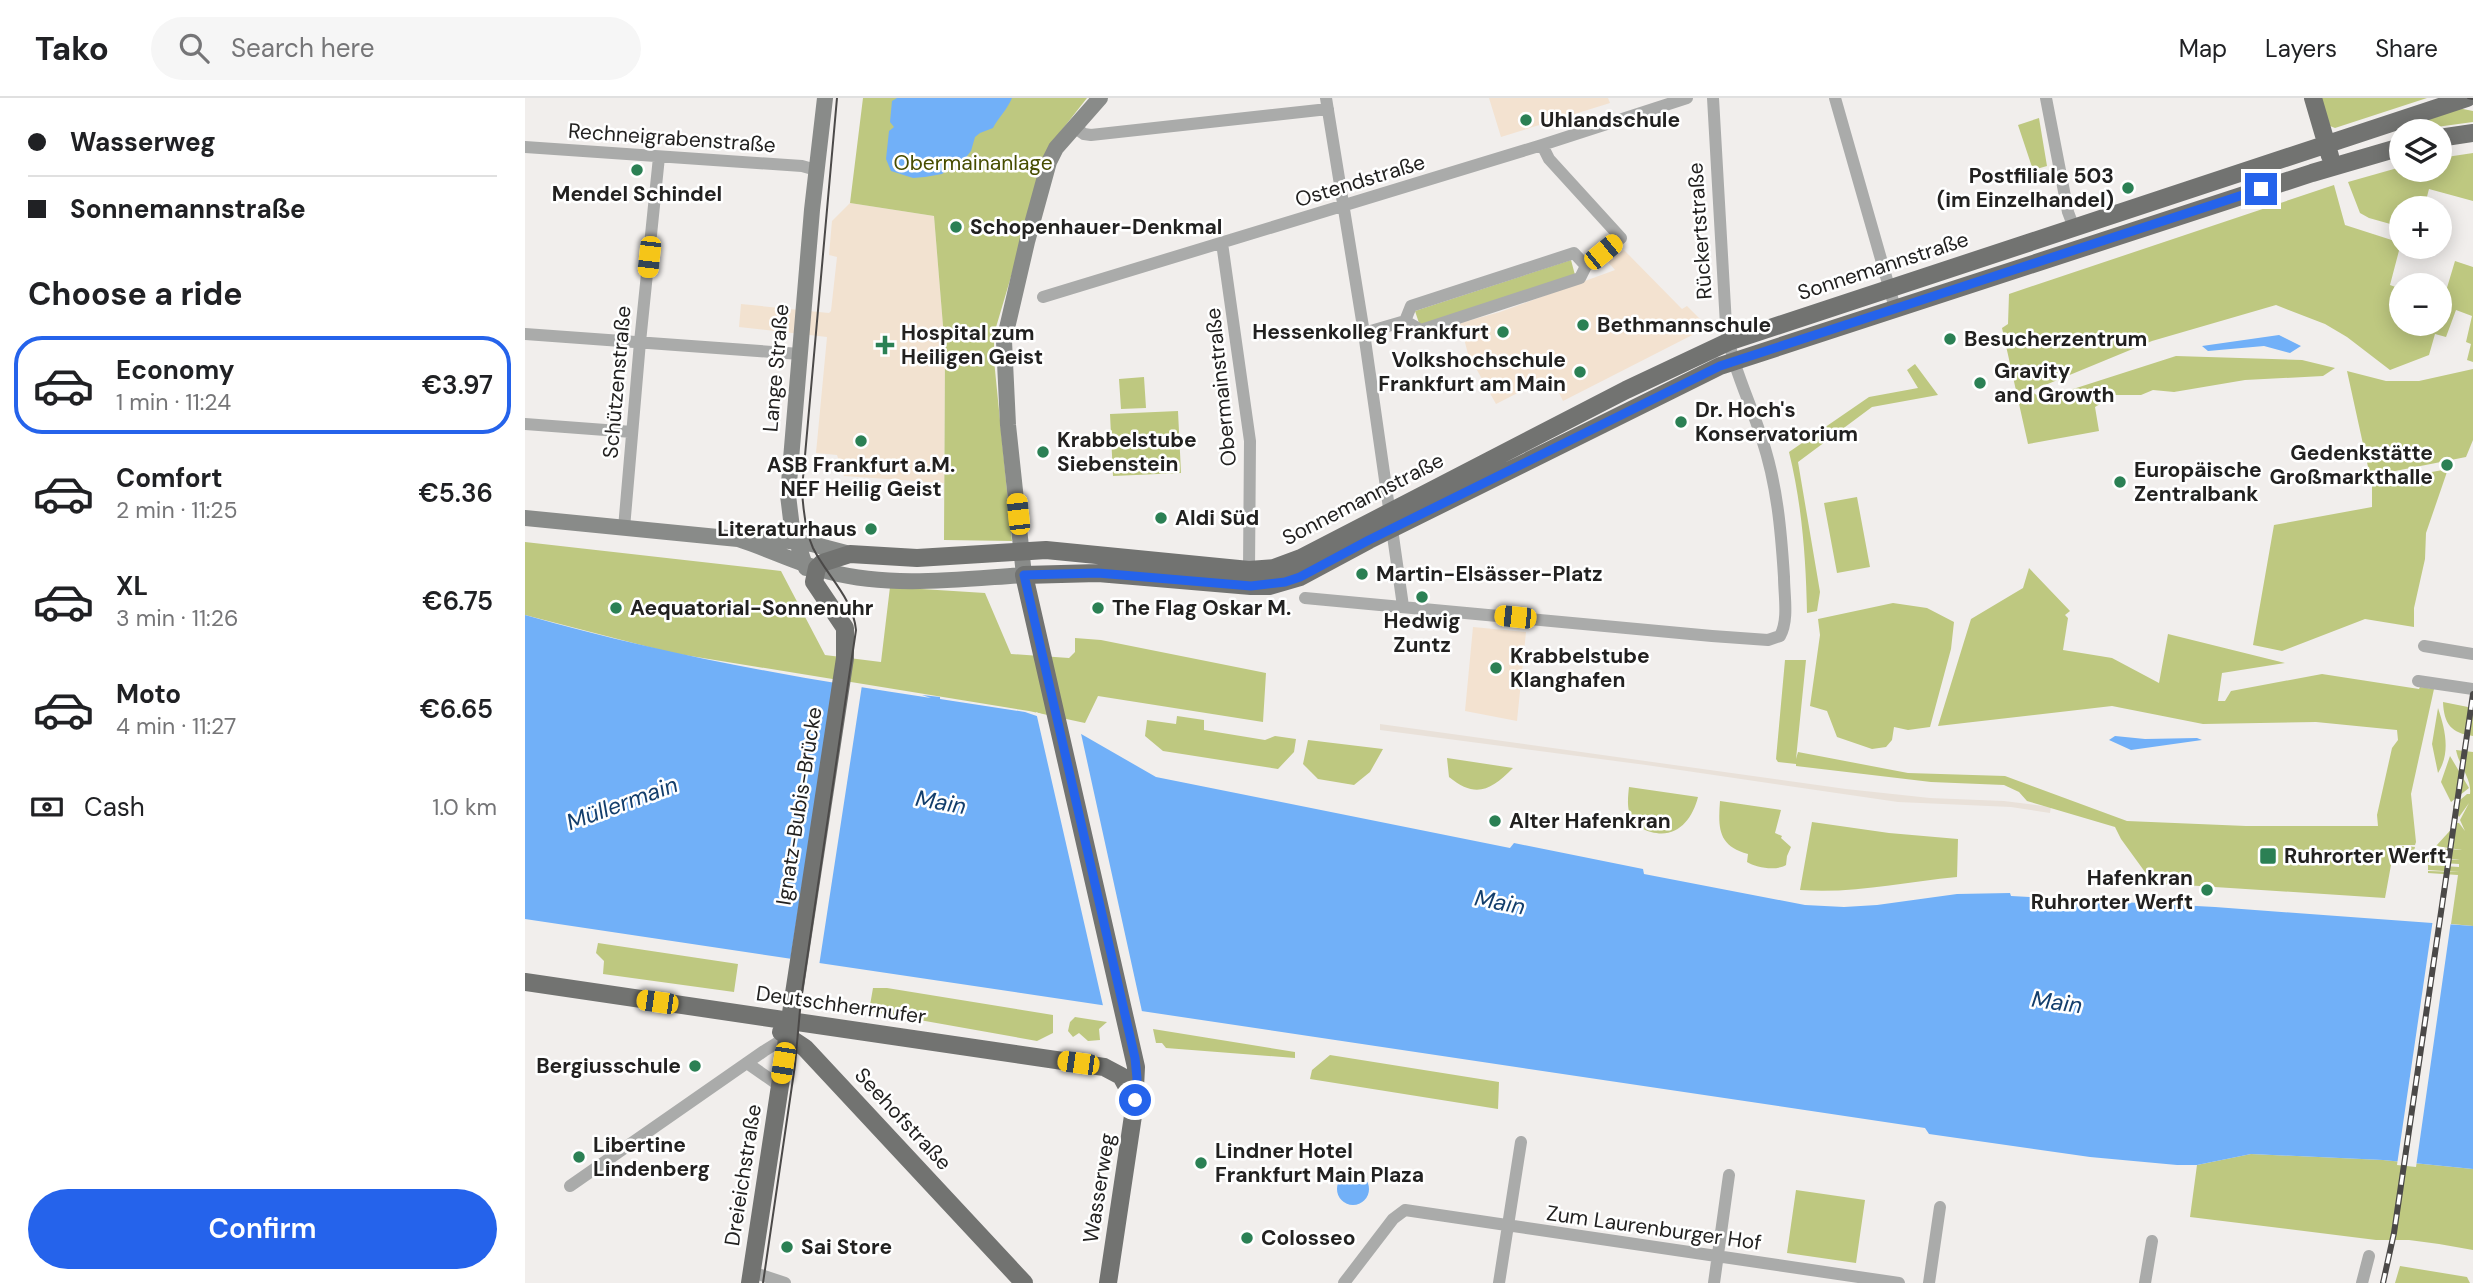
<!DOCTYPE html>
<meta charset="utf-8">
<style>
:root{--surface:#fff;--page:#f6f6f6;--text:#202124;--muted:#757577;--line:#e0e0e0;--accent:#2563eb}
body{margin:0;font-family:"DM Sans",sans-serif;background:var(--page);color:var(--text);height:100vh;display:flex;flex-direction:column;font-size:26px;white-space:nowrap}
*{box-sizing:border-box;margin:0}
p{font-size:23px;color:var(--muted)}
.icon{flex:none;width:38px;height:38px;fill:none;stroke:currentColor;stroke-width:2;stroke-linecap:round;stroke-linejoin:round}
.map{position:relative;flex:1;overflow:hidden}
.details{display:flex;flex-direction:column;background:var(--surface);width:525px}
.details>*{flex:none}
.top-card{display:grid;align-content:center;height:154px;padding:0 28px;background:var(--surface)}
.tools{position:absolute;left:1864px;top:21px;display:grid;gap:14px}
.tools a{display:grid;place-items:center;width:63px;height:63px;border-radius:50%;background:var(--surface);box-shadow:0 4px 18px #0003;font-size:35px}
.end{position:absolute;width:32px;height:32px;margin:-16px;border:9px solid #2563eb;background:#fff;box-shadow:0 0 0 4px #fff}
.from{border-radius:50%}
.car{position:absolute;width:21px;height:42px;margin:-21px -10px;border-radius:9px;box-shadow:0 0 5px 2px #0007;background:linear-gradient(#f5c518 24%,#345 0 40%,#f5c518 0 76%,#345 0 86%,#f5c518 0)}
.top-card b{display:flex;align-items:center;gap:24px;height:66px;font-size:26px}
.top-card b+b{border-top:2px solid var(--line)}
.top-card i{width:18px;height:18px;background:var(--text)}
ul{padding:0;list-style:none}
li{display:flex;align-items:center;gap:21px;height:98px;margin:0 14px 10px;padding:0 14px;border:4px solid transparent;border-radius:28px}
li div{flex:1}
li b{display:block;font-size:26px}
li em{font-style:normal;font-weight:600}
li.active{border-color:var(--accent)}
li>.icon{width:63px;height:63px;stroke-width:1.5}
h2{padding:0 28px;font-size:32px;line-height:84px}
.pay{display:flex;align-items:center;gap:18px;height:77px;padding:0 28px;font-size:26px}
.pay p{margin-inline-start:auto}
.primary-button{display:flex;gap:14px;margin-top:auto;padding:14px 28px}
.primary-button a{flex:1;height:80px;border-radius:42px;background:var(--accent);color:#fff;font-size:28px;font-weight:600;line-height:80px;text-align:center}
header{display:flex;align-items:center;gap:42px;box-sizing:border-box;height:98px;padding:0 35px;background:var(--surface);border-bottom:2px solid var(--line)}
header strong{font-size:33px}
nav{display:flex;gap:38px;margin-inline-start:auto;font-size:24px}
.search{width:490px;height:63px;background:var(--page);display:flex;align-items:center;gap:18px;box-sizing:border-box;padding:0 24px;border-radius:38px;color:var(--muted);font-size:26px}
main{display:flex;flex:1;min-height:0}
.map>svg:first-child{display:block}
</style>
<header>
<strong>Tako</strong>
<div class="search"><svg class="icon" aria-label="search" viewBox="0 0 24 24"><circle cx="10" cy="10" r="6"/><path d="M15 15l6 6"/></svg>Search here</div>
<nav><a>Map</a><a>Layers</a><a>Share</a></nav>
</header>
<main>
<section class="details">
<div class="top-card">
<b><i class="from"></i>Wasserweg</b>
<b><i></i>Sonnemannstraße</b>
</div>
<h2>Choose a ride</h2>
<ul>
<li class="active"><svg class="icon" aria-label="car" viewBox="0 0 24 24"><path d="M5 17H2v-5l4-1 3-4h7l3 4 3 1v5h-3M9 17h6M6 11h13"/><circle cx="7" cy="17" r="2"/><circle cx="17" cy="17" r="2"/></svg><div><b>Economy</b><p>1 min · 11:24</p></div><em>€3.97</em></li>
<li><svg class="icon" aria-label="car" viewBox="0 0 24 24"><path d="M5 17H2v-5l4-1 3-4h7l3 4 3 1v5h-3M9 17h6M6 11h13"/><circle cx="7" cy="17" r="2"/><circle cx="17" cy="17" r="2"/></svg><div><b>Comfort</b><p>2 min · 11:25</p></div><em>€5.36</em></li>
<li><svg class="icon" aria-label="car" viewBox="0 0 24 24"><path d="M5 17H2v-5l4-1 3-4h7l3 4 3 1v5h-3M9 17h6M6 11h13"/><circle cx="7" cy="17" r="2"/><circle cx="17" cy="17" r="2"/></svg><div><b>XL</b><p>3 min · 11:26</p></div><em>€6.75</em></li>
<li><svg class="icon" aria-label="car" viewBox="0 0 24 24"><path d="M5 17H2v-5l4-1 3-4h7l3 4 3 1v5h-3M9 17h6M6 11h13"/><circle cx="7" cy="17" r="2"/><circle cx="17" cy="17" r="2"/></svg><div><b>Moto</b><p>4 min · 11:27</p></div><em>€6.65</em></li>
</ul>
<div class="pay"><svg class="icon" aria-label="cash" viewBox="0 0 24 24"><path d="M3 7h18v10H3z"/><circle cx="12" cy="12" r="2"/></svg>Cash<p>1.0 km</p></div>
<div class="primary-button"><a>Confirm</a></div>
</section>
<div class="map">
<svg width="1948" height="1185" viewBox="0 0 1948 1185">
<rect width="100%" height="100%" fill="#f1eeec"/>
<path fill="#e9e1d9" d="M 855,626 L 1321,691 L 1405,700 L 1479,703 L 1526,709 L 1525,715 L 1486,709 L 1373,704 L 1121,667 L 855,632 Z"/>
<path fill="#f3e2d0" d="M 964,0 L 1083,0 L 1085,5 L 976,39 Z
M 1099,152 L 1157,211 L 1162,208 L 1183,229 L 1038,303 L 1026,278 L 971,306 L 943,256 L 935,225 L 975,214 L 1090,172 L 1082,163 Z
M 948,529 L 1001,534 L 992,623 L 940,613 Z"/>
<path fill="#f2e2d0" d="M 325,105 L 409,118 L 420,252 L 419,385 L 319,378 L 312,357 L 291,355 L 302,239 L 214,229 L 216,206 L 304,215 L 306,213 L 312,159 L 304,157 L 307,123 Z"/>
<path fill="#bec880" d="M 338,0 L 562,0 L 525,47 L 469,236 L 469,262 L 487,443 L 419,442 L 420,252 L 409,118 L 325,105 Z
M 1796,0 L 1902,0 L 1810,30 L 1805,28 Z
M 1933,10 L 1948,13 L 1948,24 L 1882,33 L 1913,16 Z
M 1514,20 L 1522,68 L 1508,72 L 1493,27 Z
M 1948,55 L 1948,103 L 1904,91 L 1899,110 L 1876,110 L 1876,129 L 1844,120 L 1835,115 L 1823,84 L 1876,69 L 1876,72 L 1914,72 L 1915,60 Z
M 1809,87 L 1820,127 L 1876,145 L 1865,187 L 1876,191 L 1876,226 L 1914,226 L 1915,202 L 1918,203 L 1930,163 L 1948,169 L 1948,264 L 1942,262 L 1946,246 L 1941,244 L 1947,218 L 1931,212 L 1921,239 L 1910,236 L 1904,257 L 1865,272 L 1822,239 L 1800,226 L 1751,207 L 1627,243 L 1506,293 L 1517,301 L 1651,258 L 1777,262 L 1810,270 L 1798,278 L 1720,282 L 1649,294 L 1628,292 L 1616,297 L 1590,297 L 1570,309 L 1574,333 L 1503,346 L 1477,230 L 1483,226 L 1484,196 Z
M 1046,162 L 1050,177 L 895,228 L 890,213 Z
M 1390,266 L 1413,297 L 1347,309 L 1273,364 L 1295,494 L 1292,513 L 1282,515 C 1281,461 1277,407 1264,354 L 1344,299 L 1393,290 L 1382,272 Z
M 1948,271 L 1948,342 L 1941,359 L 1845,378 L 1822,273 L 1861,283 L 1894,283 Z
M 619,279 L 621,310 L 596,311 L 594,281 Z
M 653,313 L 656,375 L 588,378 L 585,316 Z
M 1923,371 L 1901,435 L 1900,461 L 1889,510 L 1889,529 L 1840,521 L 1757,553 L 1728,547 L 1749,427 L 1847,409 L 1847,385 Z
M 1332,399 L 1345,469 L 1312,475 L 1299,405 Z
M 0,444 L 256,473 L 300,557 L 356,564 L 365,489 L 460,495 L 486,556 L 544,560 L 550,554 L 550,540 L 576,542 L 741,575 L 738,624 L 573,598 L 560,625 L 504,613 L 147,555 L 0,517 Z
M 1504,470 L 1545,513 L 1540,517 L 1543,520 L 1538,552 L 1587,560 L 1634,585 L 1643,536 L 1760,565 L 1697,575 L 1693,603 L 1700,603 L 1706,593 L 1797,576 L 1894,591 L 1895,589 L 1909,591 L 1886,696 L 1891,744 L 1890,747 L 1869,747 L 1890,749 L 1888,757 L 1868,756 L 1860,800 L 1628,785 L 1596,741 L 1590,729 L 1502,703 L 1494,694 L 1479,687 L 1406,684 L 1271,668 L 1271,666 L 1253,664 L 1251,661 L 1260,562 L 1281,562 L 1271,661 L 1273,654 L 1383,675 L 1480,678 L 1602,723 L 1721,728 L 1853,728 L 1852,717 L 1867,650 L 1873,642 L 1872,632 L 1791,624 L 1678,626 L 1587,608 L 1413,628 L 1446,521 L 1498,490 Z
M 1368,505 L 1402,510 L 1429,524 L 1426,551 L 1405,629 L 1383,632 L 1369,629 L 1367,642 L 1361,649 L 1347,651 L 1312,639 L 1302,613 L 1285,608 L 1295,537 L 1293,521 Z
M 1918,604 L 1948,610 L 1948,638 C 1926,635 1919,626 1918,604 Z
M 1913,610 C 1920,631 1926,654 1913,675 L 1907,646 Z
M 652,618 L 679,622 L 679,632 L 740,642 L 750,638 L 771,641 L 769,654 L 753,671 L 638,653 L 620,638 L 622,622 L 651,626 Z
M 783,642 L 858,651 L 845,674 L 829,687 L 793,681 L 778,666 Z
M 1931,652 L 1948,654 L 1948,828 L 1926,826 L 1933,777 L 1903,775 L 1903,773 L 1934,774 L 1903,772 L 1903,767 L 1934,769 L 1934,766 L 1903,764 L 1903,760 L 1935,762 L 1904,758 L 1910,750 L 1937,752 L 1911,748 L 1932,725 L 1934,725 L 1940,733 L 1935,722 L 1944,705 L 1934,719 L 1928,708 L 1942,696 L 1945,696 C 1947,681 1934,668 1931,652 Z
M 1925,658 L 1944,690 L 1926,704 L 1916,684 Z
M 922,660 L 988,670 C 966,692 951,701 924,679 Z
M 1104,689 L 1173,699 C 1167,722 1152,741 1126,734 C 1119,732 1112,728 1108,722 C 1101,713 1103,699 1104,689 Z
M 1195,703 L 1256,712 L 1250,735 L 1257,738 L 1256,740 L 1266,749 L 1262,758 L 1261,767 C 1252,773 1231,770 1222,764 L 1223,756 C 1193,748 1193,730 1195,703 Z
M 1287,724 L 1364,735 L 1433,741 L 1432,779 C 1379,784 1328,796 1275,792 Z
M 73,845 L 213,866 L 209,894 L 78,876 L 79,863 L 71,855 Z
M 348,890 L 362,890 L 528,917 L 528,935 L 512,943 L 344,913 Z
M 550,919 L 582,924 L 574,931 L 575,942 L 563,943 L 554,935 L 548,939 L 543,933 L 545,924 Z
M 628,931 L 770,954 L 770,960 L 641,950 L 637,945 L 631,945 Z
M 805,957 L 974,984 L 973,1011 L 785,981 L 787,972 Z
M 1726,1056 L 1858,1062 L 1948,1071 L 1948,1152 L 1914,1146 L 1884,1142 L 1851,1142 L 1665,1119 L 1672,1067 Z
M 1271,1092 L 1340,1102 L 1331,1165 L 1262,1155 Z
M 1875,1168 L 1942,1179 L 1945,1185 L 1870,1185 Z"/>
<path fill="#71b0f8" d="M 372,0 L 487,0 C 482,12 473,20 468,30 L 455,35 L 450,39 L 446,53 L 434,68 L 427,67 L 417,76 L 400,79 L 388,80 L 366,73 L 361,61 L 364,33 L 369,29 L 365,24 L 367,3 Z
M 1754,237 L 1776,248 L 1765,255 L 1739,248 L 1683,253 L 1677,248 Z
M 0,517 C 133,555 269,580 406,600 L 397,597 L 415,599 L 415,601 L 500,614 L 544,629 L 631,679 L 985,750 L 989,745 L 1118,771 L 1119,776 L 1280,807 L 1319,809 L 1352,807 L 1432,796 L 1485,795 L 1486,798 L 1690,809 L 1948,828 L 1948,1071 L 1858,1062 L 1726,1056 L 1672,1067 L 1652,1067 L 1565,1059 L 1404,1036 L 1400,1030 L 0,821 Z
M 1590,638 L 1620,641 L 1672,640 L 1677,642 L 1606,652 L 1584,642 Z
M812 1091a16 16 0 1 1 32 0a16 16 0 1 1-32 0Z"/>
<path fill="#f1eeec" d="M 309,582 L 337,587 L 294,868 L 265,864 Z
M 511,614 L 555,631 L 618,918 L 579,912 Z
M 1908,821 L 1926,823 L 1891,1069 L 1872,1067 Z"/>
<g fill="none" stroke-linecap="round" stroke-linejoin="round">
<path stroke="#aaabaa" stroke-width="12" d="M 801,0 L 839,235 L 878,508
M 1310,0 L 1370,210
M 1521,0 L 1543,114 L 1549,130
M 549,29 L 559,36 L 566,37 L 803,11
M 0,49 L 277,68 L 291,72
M 697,145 L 725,343 L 724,472
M 518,199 L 1017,47 L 1162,0
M 880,223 L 886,208 L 1049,155 L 1061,168
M 839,235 L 880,223 L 896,232 L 1055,180 L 1061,168 L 1096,140 L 1024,61 L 1017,47
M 0,236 L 275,256
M 0,326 L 107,334
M 99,430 L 115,244 L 134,59
M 780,500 L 1187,538 L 1243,542 L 1255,538 C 1264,522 1259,497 1259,479 C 1256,432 1252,386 1237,341 C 1225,303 1206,267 1201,227 L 1188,0
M 1899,548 L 1948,556
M 1893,583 L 1948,591
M 222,965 L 255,988
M 45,1088 L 239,953 L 263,938
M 227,1174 L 260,1185
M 819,1185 L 868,1121 L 880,1112 L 1374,1185
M 974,1185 L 996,1044
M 1189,1185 L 1204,1077
M 1404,1185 L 1415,1109
M 1620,1185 L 1627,1143
M 1837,1185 L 1844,1158"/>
<path stroke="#898b89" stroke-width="16" d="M 0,420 L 213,441 L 257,442 L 287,446 L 325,456
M 213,441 C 244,451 273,466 305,474 C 367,490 436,481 499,477 L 483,327 L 479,243 L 502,144 L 524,64 L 531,50 L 575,0
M 281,470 L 267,430 L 263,397 L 287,112 L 300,0"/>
<path stroke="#727371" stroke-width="18" d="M 1788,0 L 1805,58
M 1914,40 L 1948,35
M 0,884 L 579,969 L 596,978 L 609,1002
M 256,934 L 280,950 L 499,1185
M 225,1185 L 320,560 L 320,530 L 289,484 L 292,470 L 297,465 L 325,456 L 392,460 L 521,452 L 724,472 L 749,470 L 776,460 L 1101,292 L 1203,244 L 1942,0
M 583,1185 L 609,1011 L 611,969 L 499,477 L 573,475 L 726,488 L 744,488 L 775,479 L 844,442 L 1195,268 L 1787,75 L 1876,49"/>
<path stroke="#4b4948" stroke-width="2" d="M 1943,0 L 1948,1
M 238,1185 L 270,967 L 276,901 L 331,532 C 328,500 302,478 288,450 C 280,432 278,411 277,391 L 312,0"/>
<defs>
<path id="rail" d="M 1858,1185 L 1869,1135 L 1948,596"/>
</defs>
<use href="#rail" stroke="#4b4948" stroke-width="6"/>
<use href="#rail" stroke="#fff" stroke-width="3.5" stroke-dasharray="10" stroke-linecap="butt"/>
</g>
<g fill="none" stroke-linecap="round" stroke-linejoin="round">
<path stroke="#2563eb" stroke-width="9" d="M 610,1002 L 612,980 L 610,960 L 499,477 L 573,475 L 726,488 L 760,484 L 775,479 L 844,442 L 1195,268 L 1736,91"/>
</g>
<g fill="#2b8054" stroke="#fff" stroke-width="2.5">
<circle cx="1001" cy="22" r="7"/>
<circle cx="112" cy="72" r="7"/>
<circle cx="1603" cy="90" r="7"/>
<circle cx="431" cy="129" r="7"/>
<circle cx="1058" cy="227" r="7"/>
<circle cx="978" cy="234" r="7"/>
<circle cx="1425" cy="241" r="7"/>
<path d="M356.5 236.5h7v7h7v7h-7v7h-7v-7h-7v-7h7z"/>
<circle cx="1055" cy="274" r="7"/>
<circle cx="1455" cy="285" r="7"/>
<circle cx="1156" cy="324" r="7"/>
<circle cx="336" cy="343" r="7"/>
<circle cx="518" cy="354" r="7"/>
<circle cx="1922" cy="367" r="7"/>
<circle cx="1595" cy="384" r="7"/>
<circle cx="636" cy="420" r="7"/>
<circle cx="346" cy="431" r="7"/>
<circle cx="837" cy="476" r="7"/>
<circle cx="897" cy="499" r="7"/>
<circle cx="91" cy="510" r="7"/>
<circle cx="573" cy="510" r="7"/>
<circle cx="971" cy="570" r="7"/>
<circle cx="970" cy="723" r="7"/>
<rect x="1734" y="749" width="18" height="18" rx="3.5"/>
<circle cx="1682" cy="792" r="7"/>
<circle cx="170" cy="968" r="7"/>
<circle cx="54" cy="1059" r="7"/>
<circle cx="676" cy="1065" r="7"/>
<circle cx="722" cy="1140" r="7"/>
<circle cx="262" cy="1149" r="7"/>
</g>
<g text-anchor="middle" stroke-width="5" stroke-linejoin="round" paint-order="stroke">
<g font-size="21" font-weight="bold" fill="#222120" stroke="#fff" text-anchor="start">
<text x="1015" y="29">Uhlandschule</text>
<text x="1589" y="85" text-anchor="end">Postfiliale 503<tspan x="1589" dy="24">(im Einzelhandel)</tspan></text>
<text x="112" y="103" text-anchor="middle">Mendel Schindel</text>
<text x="445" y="136">Schopenhauer-Denkmal</text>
<text x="1072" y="234">Bethmannschule</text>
<text x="964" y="241" text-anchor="end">Hessenkolleg Frankfurt</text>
<text x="376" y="242">Hospital zum<tspan x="376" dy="24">Heiligen Geist</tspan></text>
<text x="1439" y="248">Besucherzentrum</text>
<text x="1041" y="269" text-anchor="end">Volkshochschule<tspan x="1041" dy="24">Frankfurt am Main</tspan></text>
<text x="1469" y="280">Gravity<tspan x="1469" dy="24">and Growth</tspan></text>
<text x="1170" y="319">Dr. Hoch's<tspan x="1170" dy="24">Konservatorium</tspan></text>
<text x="532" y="349">Krabbelstube<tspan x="532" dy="24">Siebenstein</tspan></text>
<text x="1908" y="362" text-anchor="end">Gedenkstätte<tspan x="1908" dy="24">Großmarkthalle</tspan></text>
<text x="336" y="374" text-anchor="middle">ASB Frankfurt a.M.<tspan x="336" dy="24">NEF Heilig Geist</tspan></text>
<text x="1609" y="379">Europäische<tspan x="1609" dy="24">Zentralbank</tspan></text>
<text x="650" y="427">Aldi Süd</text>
<text x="332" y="438" text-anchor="end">Literaturhaus</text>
<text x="851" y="483">Martin-Elsässer-Platz</text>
<text x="105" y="517">Aequatorial-Sonnenuhr</text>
<text x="587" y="517">The Flag Oskar M.</text>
<text x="897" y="530" text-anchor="middle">Hedwig<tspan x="897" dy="24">Zuntz</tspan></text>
<text x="985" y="565">Krabbelstube<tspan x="985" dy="24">Klanghafen</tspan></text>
<text x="984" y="730">Alter Hafenkran</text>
<text x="1759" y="765">Ruhrorter Werft</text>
<text x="1668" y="787" text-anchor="end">Hafenkran<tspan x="1668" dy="24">Ruhrorter Werft</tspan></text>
<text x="156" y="975" text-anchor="end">Bergiusschule</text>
<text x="68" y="1054">Libertine<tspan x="68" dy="24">Lindenberg</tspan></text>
<text x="690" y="1060">Lindner Hotel<tspan x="690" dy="24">Frankfurt Main Plaza</tspan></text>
<text x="736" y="1147">Colosseo</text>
<text x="276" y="1156">Sai Store</text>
</g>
<g font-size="21" fill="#222120" stroke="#fff">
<text transform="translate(147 40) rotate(4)" y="7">Rechneigrabenstraße</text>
<text transform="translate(835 83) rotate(-17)" y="7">Ostendstraße</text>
<text transform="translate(1175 133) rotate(-94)" y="7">Rückertstraße</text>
<text transform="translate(1358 168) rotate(-18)" y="7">Sonnemannstraße</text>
<text transform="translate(251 270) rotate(-85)" y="7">Lange Straße</text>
<text transform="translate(92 284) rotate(-85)" y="7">Schützenstraße</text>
<text transform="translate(696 289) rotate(-96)" y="7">Obermainstraße</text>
<text transform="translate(838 401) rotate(-27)" y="7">Sonnemannstraße</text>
<text transform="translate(274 708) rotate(-81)" y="7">Ignatz-Bubis-Brücke</text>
<text transform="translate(316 907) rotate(8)" y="7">Deutschherrnufer</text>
<text transform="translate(378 1021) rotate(47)" y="7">Seehofstraße</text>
<text transform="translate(218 1077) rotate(-81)" y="7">Dreieichstraße</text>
<text transform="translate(574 1090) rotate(-81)" y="7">Wasserweg</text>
<text transform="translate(1129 1130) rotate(8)" y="7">Zum Laurenburger Hof</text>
</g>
<g font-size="21" fill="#474d00" stroke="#fff">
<text x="448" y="72">Obermainanlage</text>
</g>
<g font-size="23" font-style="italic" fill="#133e6c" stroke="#fff">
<text transform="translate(416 704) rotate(10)" y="8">Main</text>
<text transform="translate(97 705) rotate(-20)" y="8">Müllermain</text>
<text transform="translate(975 804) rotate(11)" y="8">Main</text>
<text transform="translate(1532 904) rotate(8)" y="8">Main</text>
</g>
</g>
</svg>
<div class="tools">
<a><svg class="icon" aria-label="layers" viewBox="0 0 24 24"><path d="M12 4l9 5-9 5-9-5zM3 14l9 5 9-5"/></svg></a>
<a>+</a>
<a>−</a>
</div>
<i class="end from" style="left:610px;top:1002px"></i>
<i class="end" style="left:1736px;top:91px"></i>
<i class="car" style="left:1078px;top:154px;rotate:51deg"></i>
<i class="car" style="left:124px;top:159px;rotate:186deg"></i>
<i class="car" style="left:493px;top:416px;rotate:354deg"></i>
<i class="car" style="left:990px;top:519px;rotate:276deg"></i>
<i class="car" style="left:132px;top:904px;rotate:278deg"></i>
<i class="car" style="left:258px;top:965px;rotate:189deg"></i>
<i class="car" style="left:553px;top:965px;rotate:278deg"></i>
</div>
</main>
